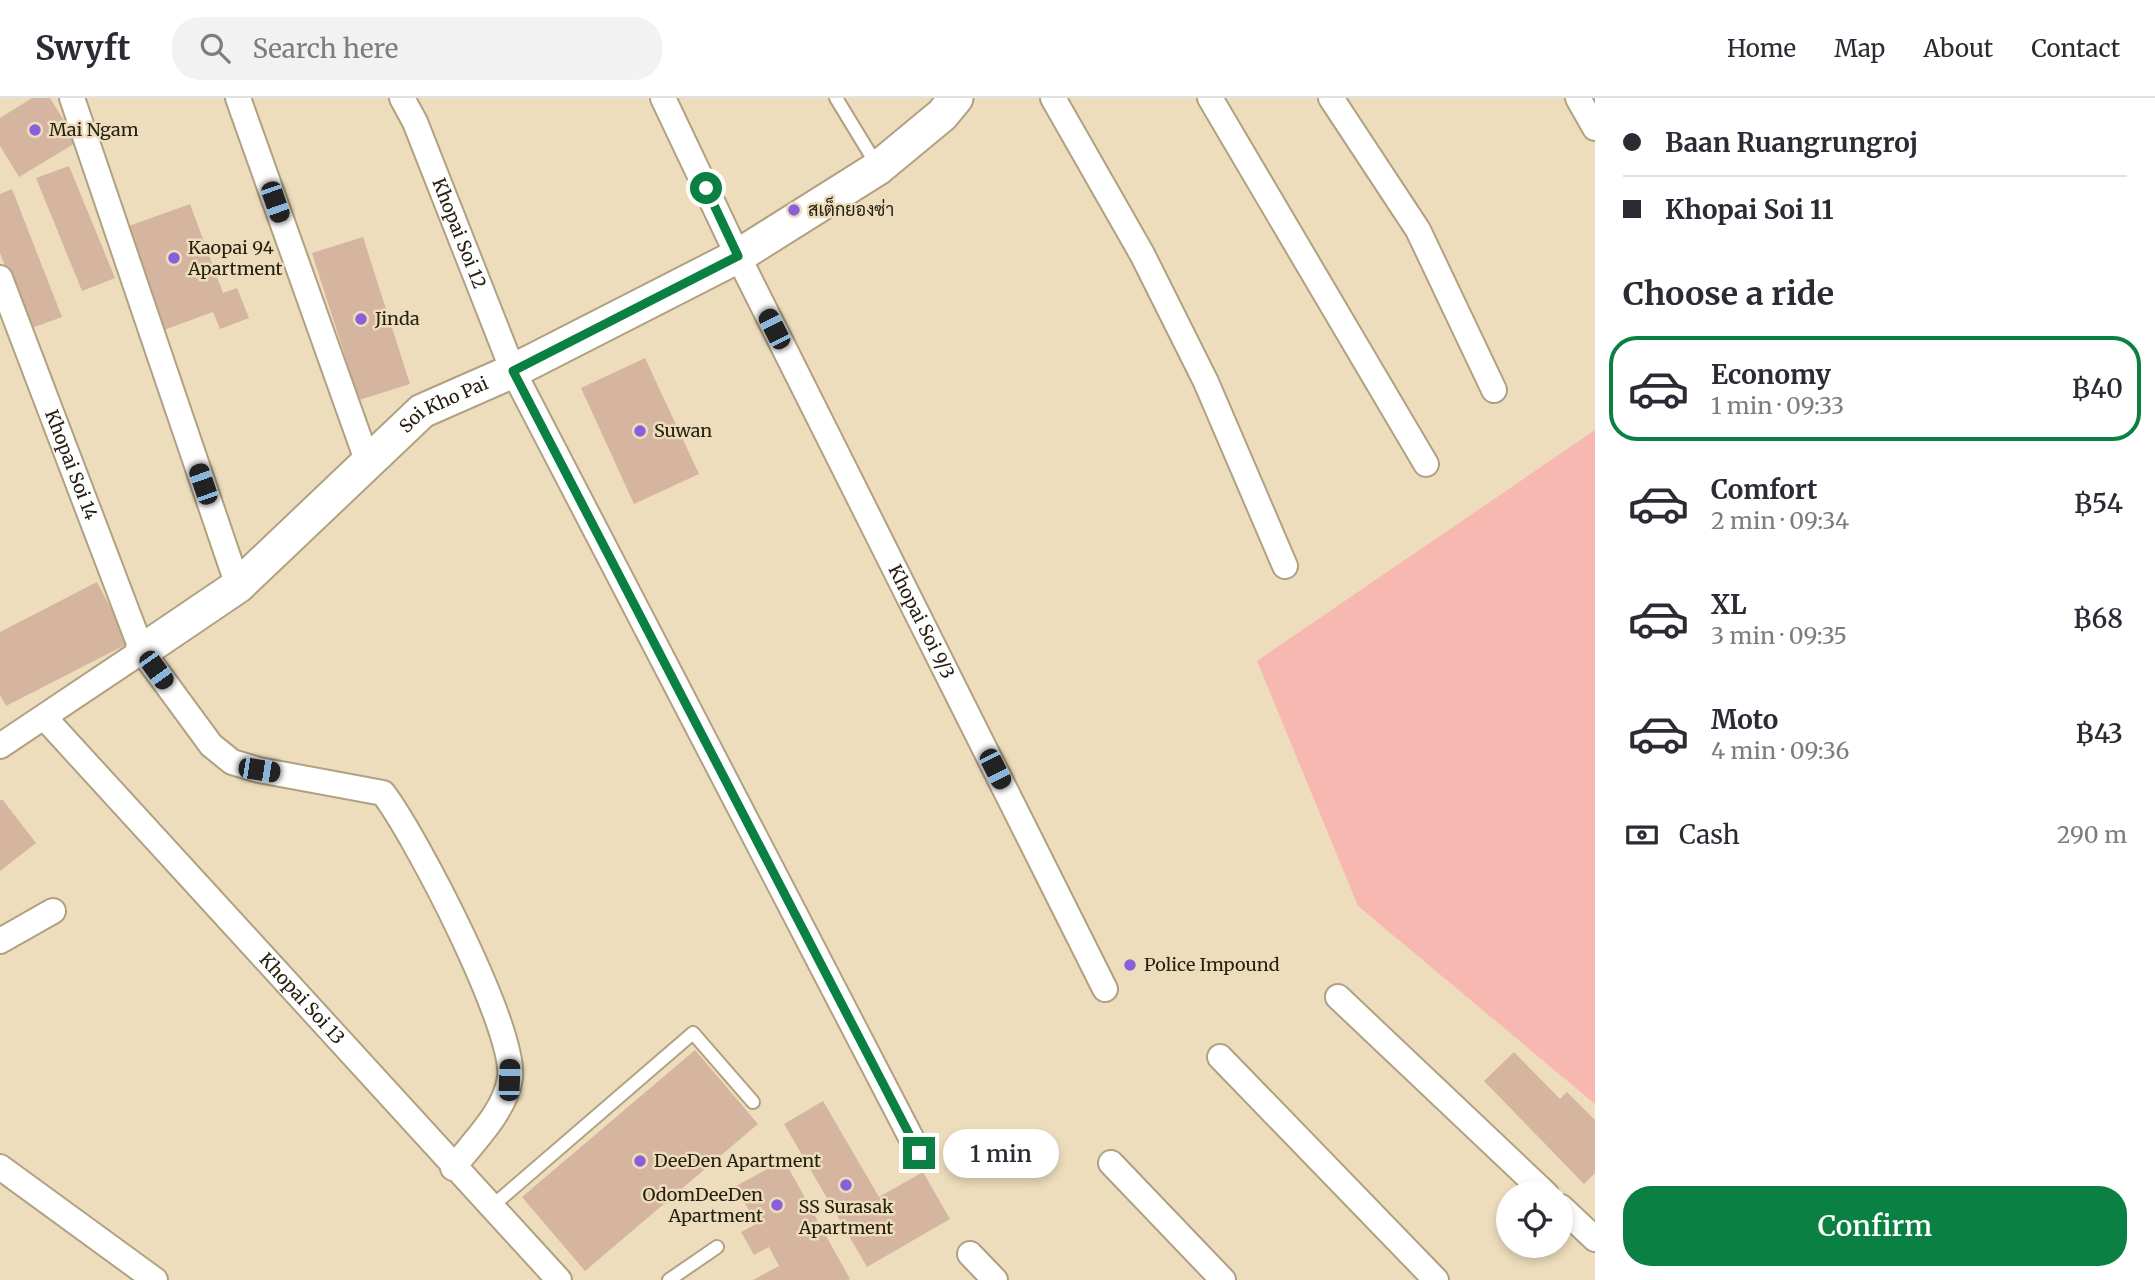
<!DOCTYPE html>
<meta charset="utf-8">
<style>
:root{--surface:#fff;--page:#f2f2f3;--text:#2b2b33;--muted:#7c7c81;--line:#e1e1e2;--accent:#0b8043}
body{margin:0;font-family:Merriweather,Sarabun,serif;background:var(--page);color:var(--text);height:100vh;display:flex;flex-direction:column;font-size:26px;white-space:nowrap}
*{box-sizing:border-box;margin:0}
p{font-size:23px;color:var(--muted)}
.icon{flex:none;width:38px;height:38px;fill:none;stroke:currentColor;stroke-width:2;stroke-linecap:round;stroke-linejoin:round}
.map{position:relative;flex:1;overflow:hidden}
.panel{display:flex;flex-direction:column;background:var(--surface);width:560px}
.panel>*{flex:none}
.guide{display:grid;align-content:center;height:154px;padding:0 28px;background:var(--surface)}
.buttons{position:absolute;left:1496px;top:1083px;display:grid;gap:14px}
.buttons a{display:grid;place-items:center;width:77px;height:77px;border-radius:50%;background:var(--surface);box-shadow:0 4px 10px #0003;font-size:35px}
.end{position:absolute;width:32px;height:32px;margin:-16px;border:9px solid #0b8043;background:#fff;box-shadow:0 0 0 4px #fff}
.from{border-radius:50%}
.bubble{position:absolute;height:49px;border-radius:24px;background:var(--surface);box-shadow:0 4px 10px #0003;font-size:23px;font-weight:600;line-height:49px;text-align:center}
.car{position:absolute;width:21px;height:42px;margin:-21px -10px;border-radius:9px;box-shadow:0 0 5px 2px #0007;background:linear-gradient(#222 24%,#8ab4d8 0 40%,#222 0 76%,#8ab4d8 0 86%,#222 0)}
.guide b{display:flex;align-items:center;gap:24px;height:66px;font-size:26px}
.guide b+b{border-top:2px solid var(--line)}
.guide i{width:18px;height:18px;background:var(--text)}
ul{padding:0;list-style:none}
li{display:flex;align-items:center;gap:21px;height:105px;margin:0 14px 10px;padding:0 14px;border:4px solid transparent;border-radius:28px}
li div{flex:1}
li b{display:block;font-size:26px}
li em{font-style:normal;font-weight:600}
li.selected{border-color:var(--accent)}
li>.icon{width:63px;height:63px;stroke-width:1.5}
h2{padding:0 28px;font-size:32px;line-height:84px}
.pay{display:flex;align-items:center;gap:18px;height:77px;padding:0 28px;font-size:26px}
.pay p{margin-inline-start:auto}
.primary-button{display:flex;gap:14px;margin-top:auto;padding:14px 28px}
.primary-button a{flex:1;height:80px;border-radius:28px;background:var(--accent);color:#fff;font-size:28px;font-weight:600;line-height:80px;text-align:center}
header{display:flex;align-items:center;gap:42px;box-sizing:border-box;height:98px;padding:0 35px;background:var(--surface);border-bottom:2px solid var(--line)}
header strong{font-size:33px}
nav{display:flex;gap:38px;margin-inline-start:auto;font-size:24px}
.search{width:490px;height:63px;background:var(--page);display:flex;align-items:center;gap:18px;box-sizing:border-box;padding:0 24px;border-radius:28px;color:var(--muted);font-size:26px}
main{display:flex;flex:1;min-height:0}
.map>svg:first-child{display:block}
</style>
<header>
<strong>Swyft</strong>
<div class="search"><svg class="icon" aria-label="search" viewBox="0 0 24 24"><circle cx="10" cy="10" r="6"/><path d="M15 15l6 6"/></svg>Search here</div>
<nav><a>Home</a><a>Map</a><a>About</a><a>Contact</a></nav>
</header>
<main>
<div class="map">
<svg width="1595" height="1182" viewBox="0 0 1595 1182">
<rect width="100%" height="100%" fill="#edddbc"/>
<path fill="#f7b8b1" d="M 1595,332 L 1595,1006 L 1358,808 L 1257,563 Z"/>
<path fill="#d5b59f" d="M 32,0 L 50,0 L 77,44 L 19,79 L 0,48 L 0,20 Z
M 69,68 L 115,180 L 82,193 L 36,80 Z
M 12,91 L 62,219 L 29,231 L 0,155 L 0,96 Z
M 190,106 L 223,195 L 237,190 L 249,220 L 220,231 L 213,214 L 164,232 L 126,129 Z
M 363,139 L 410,286 L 359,302 L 312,155 Z
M 645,260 L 699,376 L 634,406 L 581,290 Z
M 97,484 L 129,545 L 6,608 L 0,597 L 0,534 Z
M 2,701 L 36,745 L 0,773 L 0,703 Z
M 695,952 L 758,1026 L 585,1173 L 522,1099 Z
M 1514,954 L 1560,1001 L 1567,994 L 1595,1022 L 1595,1075 L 1584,1086 L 1484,983 Z
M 823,1003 L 879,1099 L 923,1074 L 950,1121 L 867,1169 L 784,1026 Z
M 784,1062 L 850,1181 L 848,1182 L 753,1182 L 779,1168 L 769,1149 L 754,1157 L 741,1134 L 756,1126 L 736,1088 Z"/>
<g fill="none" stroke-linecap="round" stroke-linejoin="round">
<defs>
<path id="lane" d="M 836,0 L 878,69
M 490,1110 L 693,935 L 753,1004
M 669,1182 L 717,1149"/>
<g id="street">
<path d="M 72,0 L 238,488"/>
<path d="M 238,0 L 368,365"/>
<path id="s1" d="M 402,0 L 415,24 L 513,273 L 919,1055"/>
<path id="s2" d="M 663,0 L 738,158 L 1105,891"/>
<path d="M 1053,0 L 1142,156 L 1206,284 L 1285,468"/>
<path d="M 1210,0 L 1426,366"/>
<path d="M 1331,0 L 1418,132 L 1494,292"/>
<path d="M 1578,0 L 1595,30"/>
<path id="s3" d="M 0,180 L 142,553 L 211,647 L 232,664 L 259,672 L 383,695 C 416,738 516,931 510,980 C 505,1014 473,1044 453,1070"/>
<path id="s4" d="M 44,619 L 559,1182"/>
<path d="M 0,648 L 142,553"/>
<path d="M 0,843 L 53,813"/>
<path d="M 1338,899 L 1546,1096"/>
<path d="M 1220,959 L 1436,1182"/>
<path d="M 1111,1065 L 1223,1182"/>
<path d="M 0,1069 L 155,1182"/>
<path d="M 1561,1109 L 1595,1141"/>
<path d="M 970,1156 L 995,1182"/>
</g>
<g id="secondary">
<path id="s5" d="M 142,553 L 238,488 L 422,313 L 513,273 L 738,158 L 878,70 L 942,17 L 956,0"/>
</g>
</defs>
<use href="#lane" stroke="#b0a181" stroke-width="16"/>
<use href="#street" stroke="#b0a181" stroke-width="28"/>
<use href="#secondary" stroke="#b0a181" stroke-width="37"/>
<use href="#lane" stroke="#fff" stroke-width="12"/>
<use href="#street" stroke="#fff" stroke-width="24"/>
<use href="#secondary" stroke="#fff" stroke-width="33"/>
</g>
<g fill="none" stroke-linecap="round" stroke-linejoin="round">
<path stroke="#0b8043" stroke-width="9" d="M 706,90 L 738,158 L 513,273 L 919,1055"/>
</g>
<g fill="#8960da" stroke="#edddbc" stroke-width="2.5">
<circle cx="35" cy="32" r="7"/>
<circle cx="794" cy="112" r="7"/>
<circle cx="174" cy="160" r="7"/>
<circle cx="361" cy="221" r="7"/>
<circle cx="640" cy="333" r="7"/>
<circle cx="1130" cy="867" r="7"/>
<circle cx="640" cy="1063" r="7"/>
<circle cx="846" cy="1087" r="7"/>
<circle cx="777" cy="1107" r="7"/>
</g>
<g text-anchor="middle" stroke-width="5" stroke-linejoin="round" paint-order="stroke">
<g font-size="18" fill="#262013" stroke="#edddbc" text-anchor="start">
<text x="49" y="38">Mai Ngam</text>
<text x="808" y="118">สเต็กยองซ่า</text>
<text x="188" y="156">Kaopai 94<tspan x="188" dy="21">Apartment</tspan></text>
<text x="375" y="227">Jinda</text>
<text x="654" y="339">Suwan</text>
<text x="1144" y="873">Police Impound</text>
<text x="654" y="1069">DeeDen Apartment</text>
<text x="763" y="1103" text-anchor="end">OdomDeeDen<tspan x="763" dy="21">Apartment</tspan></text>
<text x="846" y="1115" text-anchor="middle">SS Surasak<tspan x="846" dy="21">Apartment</tspan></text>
</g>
<g font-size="18" fill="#262013" stroke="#edddbc">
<text dy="6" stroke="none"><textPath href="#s1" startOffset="147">Khopai Soi 12</textPath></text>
<text dy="6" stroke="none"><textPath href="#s5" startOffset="392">Soi Kho Pai</textPath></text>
<text dy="6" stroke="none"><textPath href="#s3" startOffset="200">Khopai Soi 14</textPath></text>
<text dy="6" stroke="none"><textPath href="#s2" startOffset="584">Khopai Soi 9/3</textPath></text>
<text dy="6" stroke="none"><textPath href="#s4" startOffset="382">Khopai Soi 13</textPath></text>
</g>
</g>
</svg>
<div class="buttons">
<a><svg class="icon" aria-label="locate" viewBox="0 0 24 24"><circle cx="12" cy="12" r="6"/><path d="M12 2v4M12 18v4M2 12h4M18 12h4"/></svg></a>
</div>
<i class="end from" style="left:706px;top:90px"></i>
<i class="end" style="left:919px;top:1055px"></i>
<div class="bubble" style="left:943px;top:1031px;width:116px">1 min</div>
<i class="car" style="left:275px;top:104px;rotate:161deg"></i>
<i class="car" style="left:774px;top:231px;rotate:333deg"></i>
<i class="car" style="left:203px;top:386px;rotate:341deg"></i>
<i class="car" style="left:156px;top:572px;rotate:144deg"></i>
<i class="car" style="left:995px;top:671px;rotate:153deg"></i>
<i class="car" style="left:259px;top:672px;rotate:99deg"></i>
<i class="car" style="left:509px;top:982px;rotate:2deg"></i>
</div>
<section class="panel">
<div class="guide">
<b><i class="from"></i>Baan Ruangrungroj</b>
<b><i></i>Khopai Soi 11</b>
</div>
<h2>Choose a ride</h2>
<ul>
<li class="selected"><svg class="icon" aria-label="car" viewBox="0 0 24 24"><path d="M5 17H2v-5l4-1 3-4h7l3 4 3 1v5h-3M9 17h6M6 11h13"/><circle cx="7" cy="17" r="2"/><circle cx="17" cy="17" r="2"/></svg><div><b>Economy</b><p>1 min · 09:33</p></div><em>฿40</em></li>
<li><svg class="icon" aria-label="car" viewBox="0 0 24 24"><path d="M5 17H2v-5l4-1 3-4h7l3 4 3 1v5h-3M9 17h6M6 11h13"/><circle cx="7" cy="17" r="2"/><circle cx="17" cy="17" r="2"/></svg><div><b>Comfort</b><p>2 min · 09:34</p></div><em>฿54</em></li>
<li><svg class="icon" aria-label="car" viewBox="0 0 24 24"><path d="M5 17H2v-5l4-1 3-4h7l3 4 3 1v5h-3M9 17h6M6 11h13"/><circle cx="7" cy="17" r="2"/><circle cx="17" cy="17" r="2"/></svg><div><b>XL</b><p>3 min · 09:35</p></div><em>฿68</em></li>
<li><svg class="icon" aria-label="car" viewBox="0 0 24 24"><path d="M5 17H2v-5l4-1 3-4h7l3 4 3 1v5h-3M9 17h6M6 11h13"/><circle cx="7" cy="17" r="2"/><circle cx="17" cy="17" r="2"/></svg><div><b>Moto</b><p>4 min · 09:36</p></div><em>฿43</em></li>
</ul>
<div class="pay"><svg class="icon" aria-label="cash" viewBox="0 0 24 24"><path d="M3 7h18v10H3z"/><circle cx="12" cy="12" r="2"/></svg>Cash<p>290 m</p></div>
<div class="primary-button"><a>Confirm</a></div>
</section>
</main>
